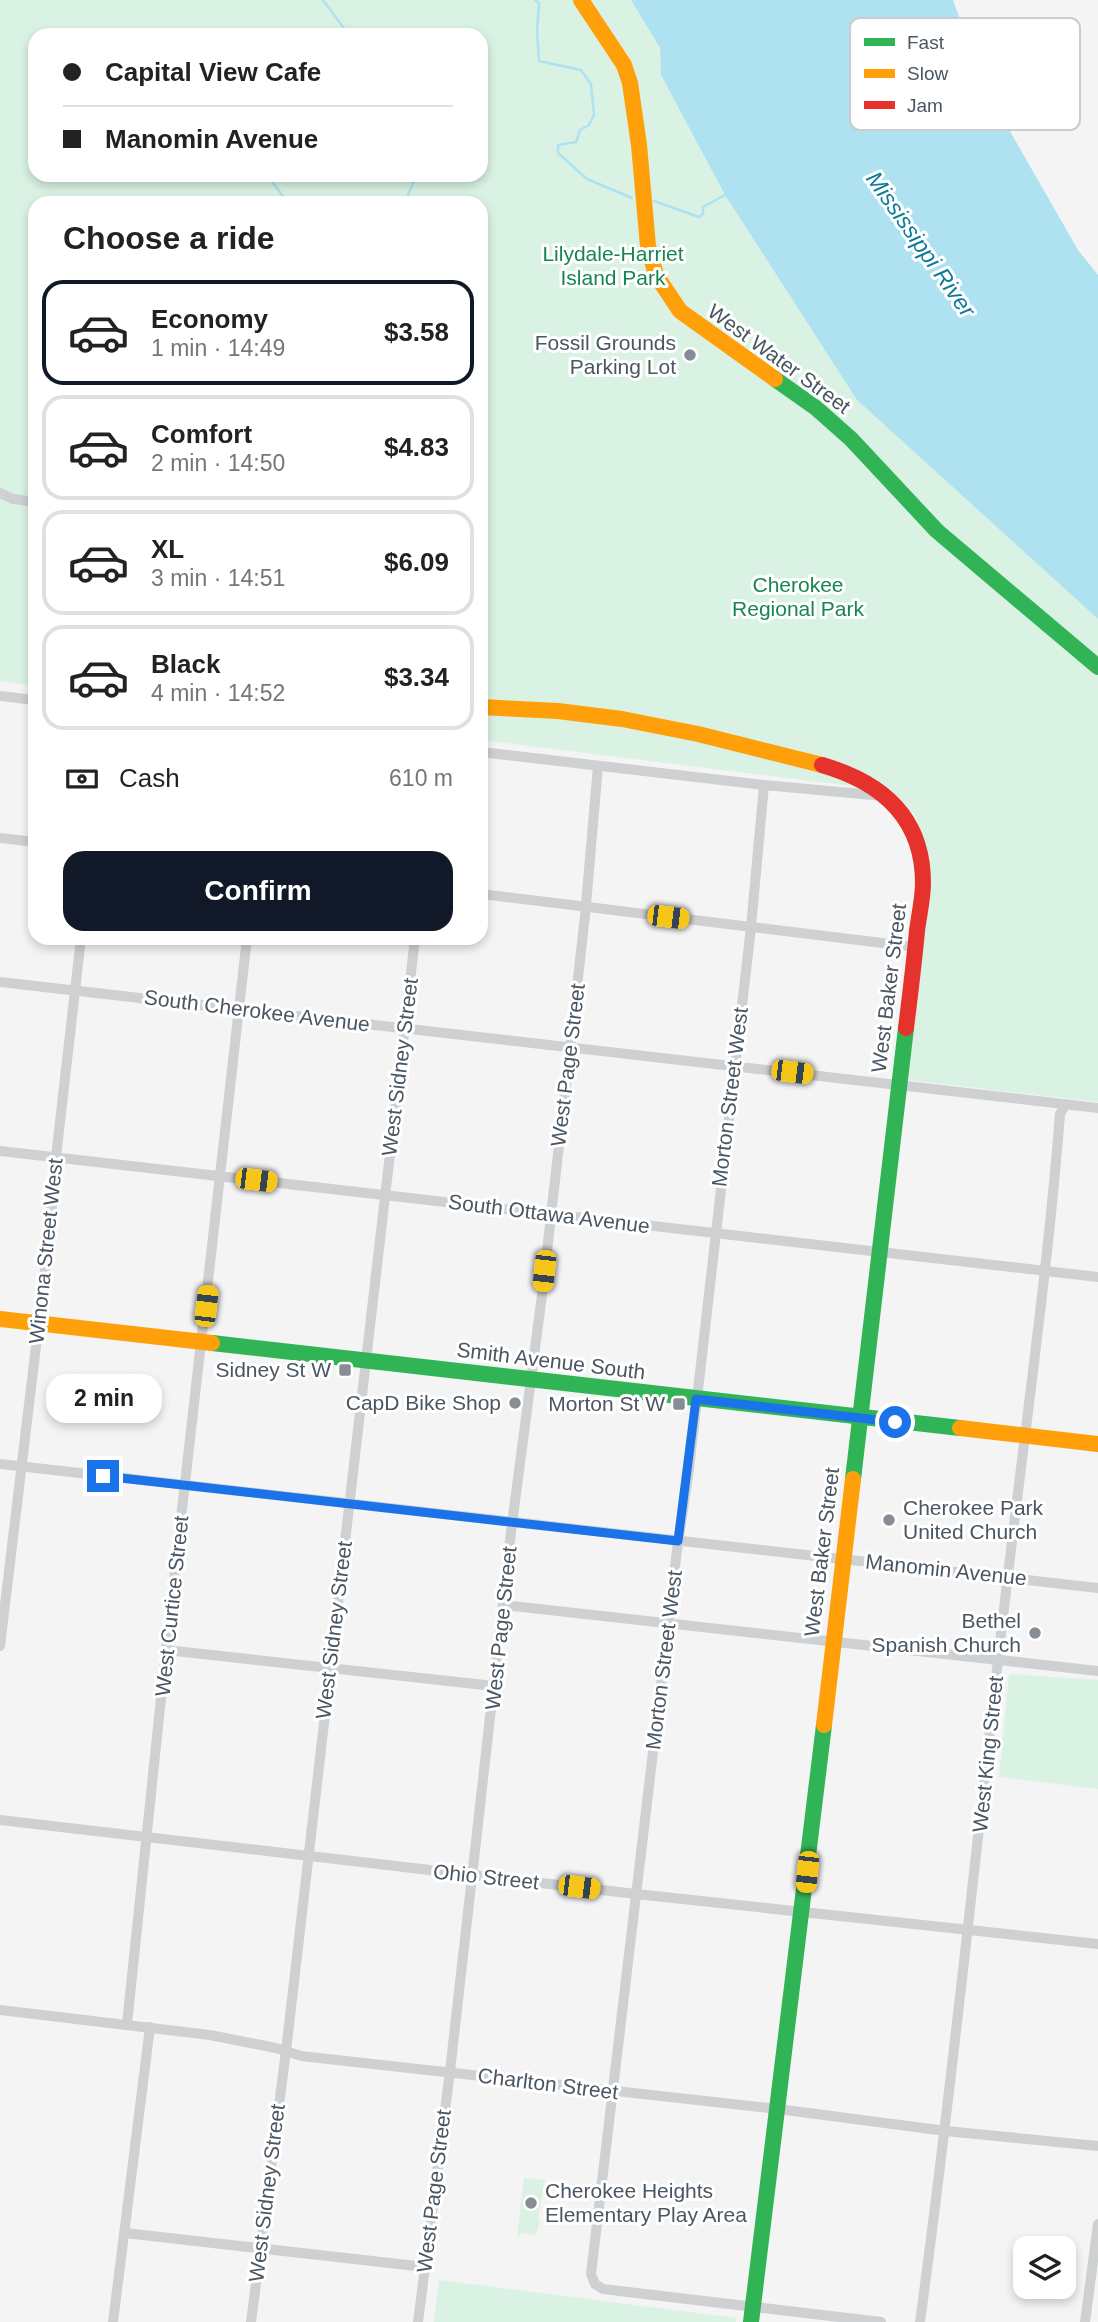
<!DOCTYPE html>
<meta charset="utf-8">
<style>
:root{--surface:#fff;--page:#f2f2f2;--text:#222;--muted:#767676;--line:#e0e0e0;--accent:#111827}
body{margin:0;font-family:Helvetica,sans-serif;background:var(--page);color:var(--text);height:100vh;display:flex;flex-direction:column;font-size:26px;white-space:nowrap}
*{box-sizing:border-box;margin:0}
p{font-size:23px;color:var(--muted)}
.icon{flex:none;width:38px;height:38px;fill:none;stroke:currentColor;stroke-width:2;stroke-linecap:round;stroke-linejoin:round}
.map{position:relative;flex:1;overflow:hidden}
.drawer{position:absolute;left:28px;top:196px;width:460px;height:749px;display:flex;flex-direction:column;background:var(--surface);border-radius:21px;box-shadow:0 4px 10px #0003}
.drawer>*{flex:none}
.guide{position:absolute;left:28px;top:28px;width:460px;height:154px;border-radius:21px;box-shadow:0 4px 10px #0003;display:grid;align-content:center;height:154px;padding:0 35px;background:var(--surface)}
.buttons{position:absolute;left:1013px;top:2236px;display:grid;gap:14px}
.buttons a{display:grid;place-items:center;width:63px;height:63px;border-radius:14px;background:var(--surface);box-shadow:0 4px 10px #0003;font-size:35px}
.end{position:absolute;width:32px;height:32px;margin:-16px;border:9px solid #1a73e8;background:#fff;box-shadow:0 0 0 4px #fff}
.from{border-radius:50%}
.bubble{position:absolute;height:49px;border-radius:21px;background:var(--surface);box-shadow:0 4px 10px #0003;font-size:23px;font-weight:700;line-height:49px;text-align:center}
.car{position:absolute;width:21px;height:42px;margin:-21px -10px;border-radius:9px;box-shadow:0 0 5px 2px #0007;background:linear-gradient(#f5c518 24%,#345 0 40%,#f5c518 0 76%,#345 0 86%,#f5c518 0)}
.guide b{display:flex;align-items:center;gap:24px;height:66px;font-size:26px}
.guide b+b{border-top:2px solid var(--line)}
.guide i{width:18px;height:18px;background:var(--text)}
ul{padding:0;list-style:none}
li{display:flex;align-items:center;gap:21px;height:105px;margin:0 14px 10px;padding:0 21px;border:4px solid var(--line);border-radius:21px}
li div{flex:1}
li b{display:block;font-size:26px}
li em{font-style:normal;font-weight:700}
li.current{border-color:var(--accent)}
li>.icon{width:63px;height:63px;stroke-width:1.5}
h2{padding:0 35px;font-size:32px;line-height:84px}
.pay{display:flex;align-items:center;gap:18px;height:77px;padding:0 35px;font-size:26px}
.pay p{margin-inline-start:auto}
.action{display:flex;gap:14px;margin-top:auto;padding:14px 35px}
.action a{flex:1;height:80px;border-radius:21px;background:var(--accent);color:#fff;font-size:28px;font-weight:700;line-height:80px;text-align:center}
.map>svg:first-child{display:block}
</style>
<div class="map">
<svg width="1098" height="2322" viewBox="0 0 1098 2322">
<rect width="100%" height="100%" fill="#f4f4f4"/>
<path fill="#d9f2e3" fill-rule="evenodd" d="M 0,0 L 631,0 L 660,48 L 661,75 L 725,195 L 857,400 L 1098,619 L 1098,1102 L 907,1080 L 931,873 L 917,818 L 892,791 L 481,740 L 481,203 L 35,203 L 35,686 L 0,681 ZM 35,35 L 481,35 L 481,175 L 35,175 Z
M 1009,1674 L 1098,1680 L 1098,1789 L 999,1777 Z
M 524,2178 L 545,2180 L 538,2219 L 540,2220 L 536,2235 L 523,2233 L 517,2237 Z
M 439,2280 L 736,2318 L 736,2322 L 434,2322 Z"/>
<path fill="#aee2f0" d="M 631,0 L 953,0 L 983,84 L 1078,250 L 1098,275 L 1098,619 L 857,400 L 725,195 L 661,75 L 660,48 Z"/>
<g fill="none" stroke-linecap="round" stroke-linejoin="round">
<path stroke="#aee2f0" stroke-width="2.5" d="M 323,0 L 349,35
M 535,0 L 539,3 L 537,31 L 539,61 L 581,70 L 591,84 L 594,115 L 589,125 L 580,130 L 576,142 L 558,145 L 558,153 L 587,179 L 632,198
M 267,175 L 288,203
M 654,201 L 699,217 L 703,214 L 703,207 L 725,195
M 405,203 L 416,175"/>
<path stroke="#ced0d2" stroke-width="10" d="M 0,493 L 13,499 L 35,502
M 0,696 L 35,700
M 481,752 L 764,785 L 883,796
M 764,785 L 751,927 L 689,1469 L 677,1550 L 591,2274 L 595,2284 L 603,2289 L 881,2322
M 0,838 L 35,842
M 481,894 L 915,947
M 0,982 L 1098,1108
M 0,1151 L 1098,1277
M 0,1464 L 1098,1588
M 503,1605 L 1098,1671
M 0,1646 L 49,1238 L 56,1157 L 81,938
M 166,1650 L 494,1686
M 0,1820 L 627,1893 L 1098,1944
M 0,2010 L 210,2035 L 276,2048 L 301,2056 L 778,2109 L 946,2131 L 1098,2146
M 127,2024 L 166,1650 L 247,938
M 125,2233 L 425,2267
M 113,2322 L 150,2027
M 251,2322 L 286,2051 L 415,938
M 418,2322 L 450,2071 L 511,1532 L 542,1295 L 585,916 L 598,766
M 920,2322 C 954,2074 978,1824 1008,1575 C 1026,1421 1048,1268 1060,1114 L 1066,1104
M 1085,2322 L 1098,2224"/>
<path stroke="#30b455" stroke-width="16" d="M 775,379 L 816,408 L 851,439 L 937,531 L 1098,667
M 212,1343 L 960,1428
M 853,1479 L 906,1028
M 751,2322 L 824,1725"/>
<path stroke="#ff9f0a" stroke-width="16" d="M 581,0 L 624,65 L 630,83 L 639,145 L 648,246 L 656,275 L 680,311 L 775,379
M 481,707 L 558,711 L 622,719 L 698,734 L 822,765
M 0,1319 L 212,1343
M 960,1428 L 1098,1444
M 824,1725 L 853,1479"/>
<path stroke="#e5322d" stroke-width="16" d="M 822,765 C 881,782 923,817 923,883 C 923,898 919,915 917,931 C 914,963 910,996 906,1028"/>
</g>
<g fill="none" stroke-linecap="round" stroke-linejoin="round">
<path stroke="#1a73e8" stroke-width="9" d="M 103,1476 L 678,1541 L 696,1399 L 895,1422"/>
</g>
<g fill="#868d94" stroke="#fff" stroke-width="2.5">
<circle cx="690" cy="355" r="7"/>
<rect x="338" y="1363" width="14" height="14" rx="3.5"/>
<circle cx="515" cy="1403" r="7"/>
<rect x="672" y="1397" width="14" height="14" rx="3.5"/>
<circle cx="889" cy="1520" r="7"/>
<circle cx="1035" cy="1633" r="7"/>
<circle cx="531" cy="2203" r="7"/>
</g>
<g text-anchor="middle" stroke-width="6" stroke-linejoin="round" paint-order="stroke">
<g font-size="21" fill="#17864f" stroke="#fff">
<text x="613" y="261">Lilydale-Harriet<tspan x="613" dy="24">Island Park</tspan></text>
<text x="798" y="592">Cherokee<tspan x="798" dy="24">Regional Park</tspan></text>
</g>
<g font-size="21" fill="#4a5661" stroke="#fff" text-anchor="end">
<text x="676" y="350">Fossil Grounds<tspan x="676" dy="24">Parking Lot</tspan></text>
<text x="331" y="1377">Sidney St W</text>
<text x="501" y="1410">CapD Bike Shop</text>
<text x="665" y="1411">Morton St W</text>
<text x="903" y="1515" text-anchor="start">Cherokee Park<tspan x="903" dy="24">United Church</tspan></text>
<text x="1021" y="1628">Bethel<tspan x="1021" dy="24">Spanish Church</tspan></text>
<text x="545" y="2198" text-anchor="start">Cherokee Heights<tspan x="545" dy="24">Elementary Play Area</tspan></text>
</g>
<g font-size="21" fill="#4a5661" stroke="#fff">
<text transform="translate(779 359) rotate(36)" y="7">West Water Street</text>
<text transform="translate(889 988) rotate(-83)" y="7">West Baker Street</text>
<text transform="translate(257 1011) rotate(7)" y="7">South Cherokee Avenue</text>
<text transform="translate(568 1065) rotate(-83)" y="7">West Page Street</text>
<text transform="translate(400 1067) rotate(-83)" y="7">West Sidney Street</text>
<text transform="translate(730 1097) rotate(-83)" y="7">Morton Street West</text>
<text transform="translate(549 1214) rotate(7)" y="7">South Ottawa Avenue</text>
<text transform="translate(46 1251) rotate(-84)" y="7">Winona Street West</text>
<text transform="translate(551 1361) rotate(7)" y="7">Smith Avenue South</text>
<text transform="translate(822 1552) rotate(-83)" y="7">West Baker Street</text>
<text transform="translate(946 1570) rotate(6)" y="7">Manomin Avenue</text>
<text transform="translate(172 1606) rotate(-84)" y="7">West Curtice Street</text>
<text transform="translate(501 1628) rotate(-84)" y="7">West Page Street</text>
<text transform="translate(334 1630) rotate(-83)" y="7">West Sidney Street</text>
<text transform="translate(664 1660) rotate(-83)" y="7">Morton Street West</text>
<text transform="translate(988 1754) rotate(-84)" y="7">West King Street</text>
<text transform="translate(486 1877) rotate(6)" y="7">Ohio Street</text>
<text transform="translate(548 2084) rotate(7)" y="7">Charlton Street</text>
<text transform="translate(434 2191) rotate(-83)" y="7">West Page Street</text>
<text transform="translate(267 2193) rotate(-83)" y="7">West Sidney Street</text>
</g>
<g font-size="23" font-style="italic" fill="#0c7c9b" stroke="#fff">
<text transform="translate(921 244) rotate(55)" y="8">Mississippi River</text>
</g>
</g>
<rect x="850" y="18" width="230" height="112" rx="10" fill="#fff" stroke="#c9ccd0" stroke-width="2"/>
<rect x="864" y="38" width="31" height="8" fill="#30b455"/>
<rect x="864" y="69" width="31" height="9" fill="#ff9f0a"/>
<rect x="864" y="101" width="31" height="8" fill="#e5322d"/>
<g font-size="19" fill="#4a5661">
<text x="907" y="49">Fast</text>
<text x="907" y="80">Slow</text>
<text x="907" y="112">Jam</text>
</g>
</svg>
<div class="buttons">
<a><svg class="icon" aria-label="layers" viewBox="0 0 24 24"><path d="M12 4l9 5-9 5-9-5zM3 14l9 5 9-5"/></svg></a>
</div>
<i class="end from" style="left:895px;top:1422px"></i>
<i class="end" style="left:103px;top:1476px"></i>
<div class="bubble" style="left:46px;top:1374px;width:116px">2 min</div>
<i class="car" style="left:668px;top:917px;rotate:97deg"></i>
<i class="car" style="left:792px;top:1072px;rotate:97deg"></i>
<i class="car" style="left:256px;top:1180px;rotate:97deg"></i>
<i class="car" style="left:544px;top:1271px;rotate:186deg"></i>
<i class="car" style="left:206px;top:1306px;rotate:7deg"></i>
<i class="car" style="left:807px;top:1872px;rotate:186deg"></i>
<i class="car" style="left:579px;top:1887px;rotate:97deg"></i>
<div class="guide">
<b><i class="from"></i>Capital View Cafe</b>
<b><i></i>Manomin Avenue</b>
</div>
<section class="drawer">
<h2>Choose a ride</h2>
<ul>
<li class="current"><svg class="icon" aria-label="car" viewBox="0 0 24 24"><path d="M5 17H2v-5l4-1 3-4h7l3 4 3 1v5h-3M9 17h6M6 11h13"/><circle cx="7" cy="17" r="2"/><circle cx="17" cy="17" r="2"/></svg><div><b>Economy</b><p>1 min · 14:49</p></div><em>$3.58</em></li>
<li><svg class="icon" aria-label="car" viewBox="0 0 24 24"><path d="M5 17H2v-5l4-1 3-4h7l3 4 3 1v5h-3M9 17h6M6 11h13"/><circle cx="7" cy="17" r="2"/><circle cx="17" cy="17" r="2"/></svg><div><b>Comfort</b><p>2 min · 14:50</p></div><em>$4.83</em></li>
<li><svg class="icon" aria-label="car" viewBox="0 0 24 24"><path d="M5 17H2v-5l4-1 3-4h7l3 4 3 1v5h-3M9 17h6M6 11h13"/><circle cx="7" cy="17" r="2"/><circle cx="17" cy="17" r="2"/></svg><div><b>XL</b><p>3 min · 14:51</p></div><em>$6.09</em></li>
<li><svg class="icon" aria-label="car" viewBox="0 0 24 24"><path d="M5 17H2v-5l4-1 3-4h7l3 4 3 1v5h-3M9 17h6M6 11h13"/><circle cx="7" cy="17" r="2"/><circle cx="17" cy="17" r="2"/></svg><div><b>Black</b><p>4 min · 14:52</p></div><em>$3.34</em></li>
</ul>
<div class="pay"><svg class="icon" aria-label="cash" viewBox="0 0 24 24"><path d="M3 7h18v10H3z"/><circle cx="12" cy="12" r="2"/></svg>Cash<p>610 m</p></div>
<div class="action"><a>Confirm</a></div>
</section>
</div>
